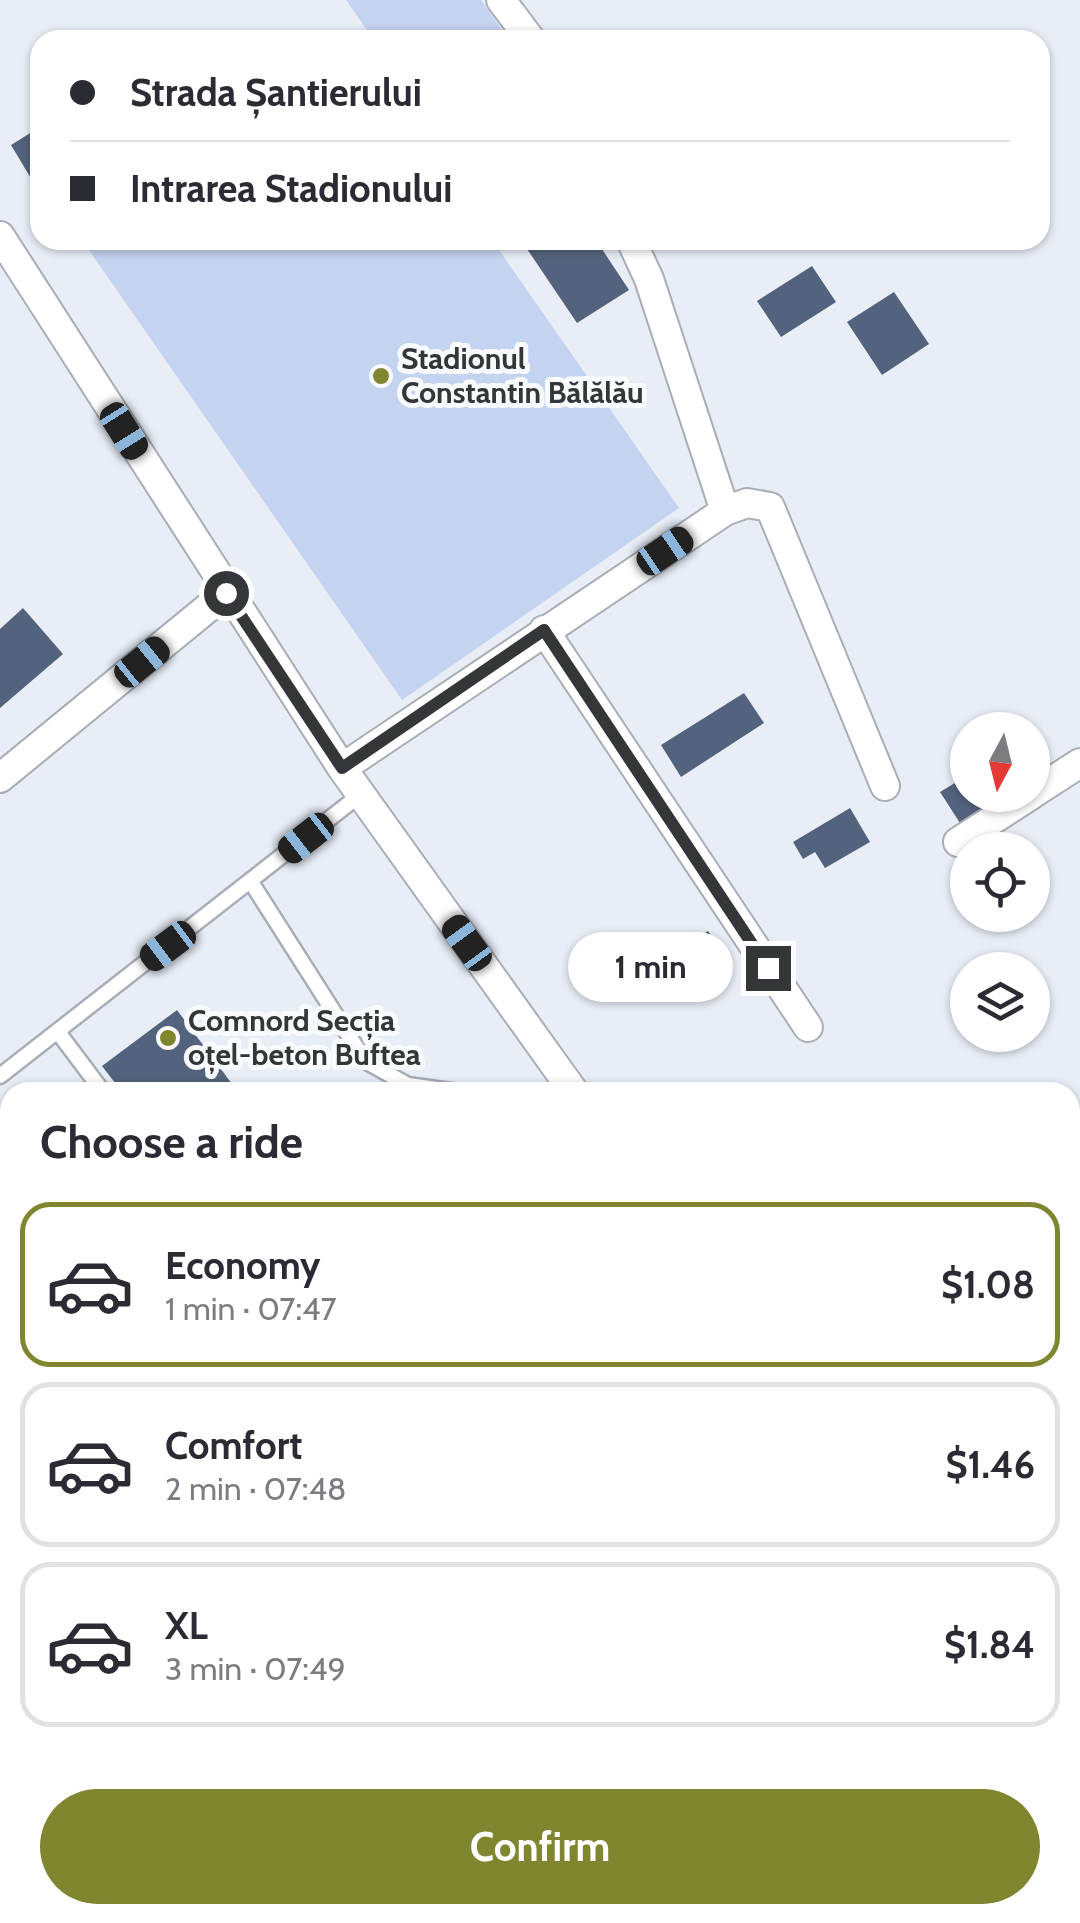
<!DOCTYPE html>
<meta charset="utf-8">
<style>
:root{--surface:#fff;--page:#f7f7f7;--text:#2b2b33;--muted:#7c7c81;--line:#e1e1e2;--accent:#80852f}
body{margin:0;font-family:Cabin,sans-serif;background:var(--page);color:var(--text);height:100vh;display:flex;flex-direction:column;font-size:38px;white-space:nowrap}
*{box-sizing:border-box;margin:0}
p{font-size:32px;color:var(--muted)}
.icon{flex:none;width:55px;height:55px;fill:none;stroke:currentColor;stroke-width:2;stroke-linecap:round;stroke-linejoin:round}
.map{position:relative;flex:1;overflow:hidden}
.side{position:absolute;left:0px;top:1082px;width:1080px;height:842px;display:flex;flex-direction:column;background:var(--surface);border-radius:30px 30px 0 0;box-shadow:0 2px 8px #0004}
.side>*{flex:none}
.hud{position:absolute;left:30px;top:30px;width:1020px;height:220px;border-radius:30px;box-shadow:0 2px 8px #0004;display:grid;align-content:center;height:220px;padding:0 40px;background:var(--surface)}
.needle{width:65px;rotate:187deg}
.tools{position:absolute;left:950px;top:712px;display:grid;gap:20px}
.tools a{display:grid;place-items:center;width:100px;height:100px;border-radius:50%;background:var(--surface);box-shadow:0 2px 8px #0004;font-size:50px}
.end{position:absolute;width:45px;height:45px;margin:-22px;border:12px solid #343639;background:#fff;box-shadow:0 0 0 5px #fff}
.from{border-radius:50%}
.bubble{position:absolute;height:70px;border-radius:35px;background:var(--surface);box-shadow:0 2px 8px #0004;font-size:32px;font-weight:800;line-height:70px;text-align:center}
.car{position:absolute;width:30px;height:60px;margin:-30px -15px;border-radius:12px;box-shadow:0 0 8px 2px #0007;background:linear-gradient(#222 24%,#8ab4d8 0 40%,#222 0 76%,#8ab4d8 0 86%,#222 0)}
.hud b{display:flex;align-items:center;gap:35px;height:95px;font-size:38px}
.hud b+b{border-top:2px solid var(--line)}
.hud i{width:25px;height:25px;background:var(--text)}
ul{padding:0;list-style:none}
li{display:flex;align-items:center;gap:30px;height:165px;margin:0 20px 15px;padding:0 20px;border:5px solid var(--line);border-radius:30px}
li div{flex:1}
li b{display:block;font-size:38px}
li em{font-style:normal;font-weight:800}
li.active{border-color:var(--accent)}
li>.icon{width:90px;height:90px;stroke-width:1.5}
h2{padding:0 40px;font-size:45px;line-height:120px}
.primary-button{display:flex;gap:20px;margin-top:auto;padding:20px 40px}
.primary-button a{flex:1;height:115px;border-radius:60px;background:var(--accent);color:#fff;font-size:40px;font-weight:800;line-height:115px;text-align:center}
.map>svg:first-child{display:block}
</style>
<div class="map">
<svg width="1080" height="1923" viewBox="0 0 1080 1923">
<rect width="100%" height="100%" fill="#e8edf6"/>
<path fill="#c3d3f0" d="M 346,0 L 481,0 L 509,40 L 374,40 Z
M 87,240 L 492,240 L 679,508 L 402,700 L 84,243 Z"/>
<path fill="#54637d" d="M 40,127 L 40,175 L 32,180 L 11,145 Z
M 521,240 L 596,240 L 629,290 L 577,323 Z
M 812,266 L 836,302 L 781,337 L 757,301 Z
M 894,292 L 929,344 L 882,375 L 847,322 Z
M 23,608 L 63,654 L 0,708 L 0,629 Z
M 744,693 L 764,723 L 681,777 L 661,745 Z
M 968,775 L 968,795 L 1005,795 L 960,823 L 940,792 Z
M 850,808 L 870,842 L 825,868 L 815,852 L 803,859 L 793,842 Z
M 708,931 L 729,961 L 686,990 L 665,960 Z
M 177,1010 L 238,1092 L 122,1092 L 102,1066 Z
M 1080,1339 L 1080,1383 L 1070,1388 L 1070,1345 Z
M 1070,1767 L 1080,1783 L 1080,1789 L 1070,1796 Z
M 352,1915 L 382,1915 L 371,1923 L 342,1923 Z
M 603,1915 L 650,1915 L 655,1923 L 608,1923 Z
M 845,1915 L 918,1915 L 908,1923 L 834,1923 Z"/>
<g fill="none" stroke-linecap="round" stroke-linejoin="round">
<defs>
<path id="service" d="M 251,882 L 365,1061 L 408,1085 L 458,1092
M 58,1032 L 103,1092
M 0,1076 L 361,794"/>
<path id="minor" d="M 501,0 L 531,40
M 0,236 L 342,768 L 574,1092
M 631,240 L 649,279 L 725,511
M 544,630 L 808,1027
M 342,768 L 725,511 L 747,503 L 770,507 L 885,786
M 0,778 L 226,593
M 1032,794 L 1080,763
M 958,842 L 1031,795
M 1070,1626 L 1080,1619
M 722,1923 L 732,1915"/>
</defs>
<use href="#service" stroke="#a9aeb6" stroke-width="19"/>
<use href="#minor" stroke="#a9aeb6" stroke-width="32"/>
<use href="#service" stroke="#fff" stroke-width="14"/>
<use href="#minor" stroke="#fff" stroke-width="28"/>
<path stroke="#707378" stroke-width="8" stroke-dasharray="18 18" stroke-linecap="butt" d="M 0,1634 L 10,1627
M 0,1668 L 10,1661"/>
</g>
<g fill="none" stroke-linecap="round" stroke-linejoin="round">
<path stroke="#343639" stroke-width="12" d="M 226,593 L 342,768 L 544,630 L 768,968"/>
</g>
<g fill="#80852f" stroke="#f8fafd" stroke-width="4">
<circle cx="381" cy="376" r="10"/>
<circle cx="168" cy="1038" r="10"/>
</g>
<g text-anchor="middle" stroke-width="10" stroke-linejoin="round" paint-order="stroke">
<g font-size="30" font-weight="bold" fill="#343639" stroke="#f8fafd" text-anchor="start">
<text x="401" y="369">Stadionul<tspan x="401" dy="34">Constantin Bălălău</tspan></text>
<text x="188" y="1031">Comnord Secția<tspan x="188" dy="34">oțel-beton Buftea</tspan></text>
</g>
</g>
</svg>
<div class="tools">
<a><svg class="needle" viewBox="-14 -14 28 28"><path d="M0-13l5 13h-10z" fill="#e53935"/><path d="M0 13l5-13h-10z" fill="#7c7c81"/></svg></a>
<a><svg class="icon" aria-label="locate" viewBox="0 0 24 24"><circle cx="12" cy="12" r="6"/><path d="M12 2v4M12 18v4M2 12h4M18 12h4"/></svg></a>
<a><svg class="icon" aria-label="layers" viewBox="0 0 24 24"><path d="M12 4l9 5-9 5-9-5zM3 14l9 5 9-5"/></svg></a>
</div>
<i class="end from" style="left:226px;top:593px"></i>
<i class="end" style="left:768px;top:968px"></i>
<div class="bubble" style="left:568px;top:932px;width:165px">1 min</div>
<i class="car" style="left:124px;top:431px;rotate:148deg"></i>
<i class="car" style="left:665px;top:551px;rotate:56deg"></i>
<i class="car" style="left:142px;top:662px;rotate:51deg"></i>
<i class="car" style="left:306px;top:838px;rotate:232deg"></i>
<i class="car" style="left:467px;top:943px;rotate:324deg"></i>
<i class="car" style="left:168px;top:946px;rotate:233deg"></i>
<div class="hud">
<b><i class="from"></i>Strada Șantierului</b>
<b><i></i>Intrarea Stadionului</b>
</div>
<section class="side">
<h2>Choose a ride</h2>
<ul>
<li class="active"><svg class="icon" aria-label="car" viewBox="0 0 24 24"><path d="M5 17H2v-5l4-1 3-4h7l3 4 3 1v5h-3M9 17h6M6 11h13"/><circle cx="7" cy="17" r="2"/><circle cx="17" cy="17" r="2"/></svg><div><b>Economy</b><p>1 min · 07:47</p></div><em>$1.08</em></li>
<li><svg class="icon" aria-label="car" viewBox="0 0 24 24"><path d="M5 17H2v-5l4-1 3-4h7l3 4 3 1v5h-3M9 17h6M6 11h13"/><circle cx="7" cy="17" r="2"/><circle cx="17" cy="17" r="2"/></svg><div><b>Comfort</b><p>2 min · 07:48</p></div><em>$1.46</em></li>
<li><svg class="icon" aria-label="car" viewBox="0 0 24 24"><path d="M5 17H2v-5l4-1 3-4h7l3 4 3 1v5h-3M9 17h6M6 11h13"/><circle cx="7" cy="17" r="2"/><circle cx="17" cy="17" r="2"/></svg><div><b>XL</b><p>3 min · 07:49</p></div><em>$1.84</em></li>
</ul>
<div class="primary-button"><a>Confirm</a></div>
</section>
</div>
